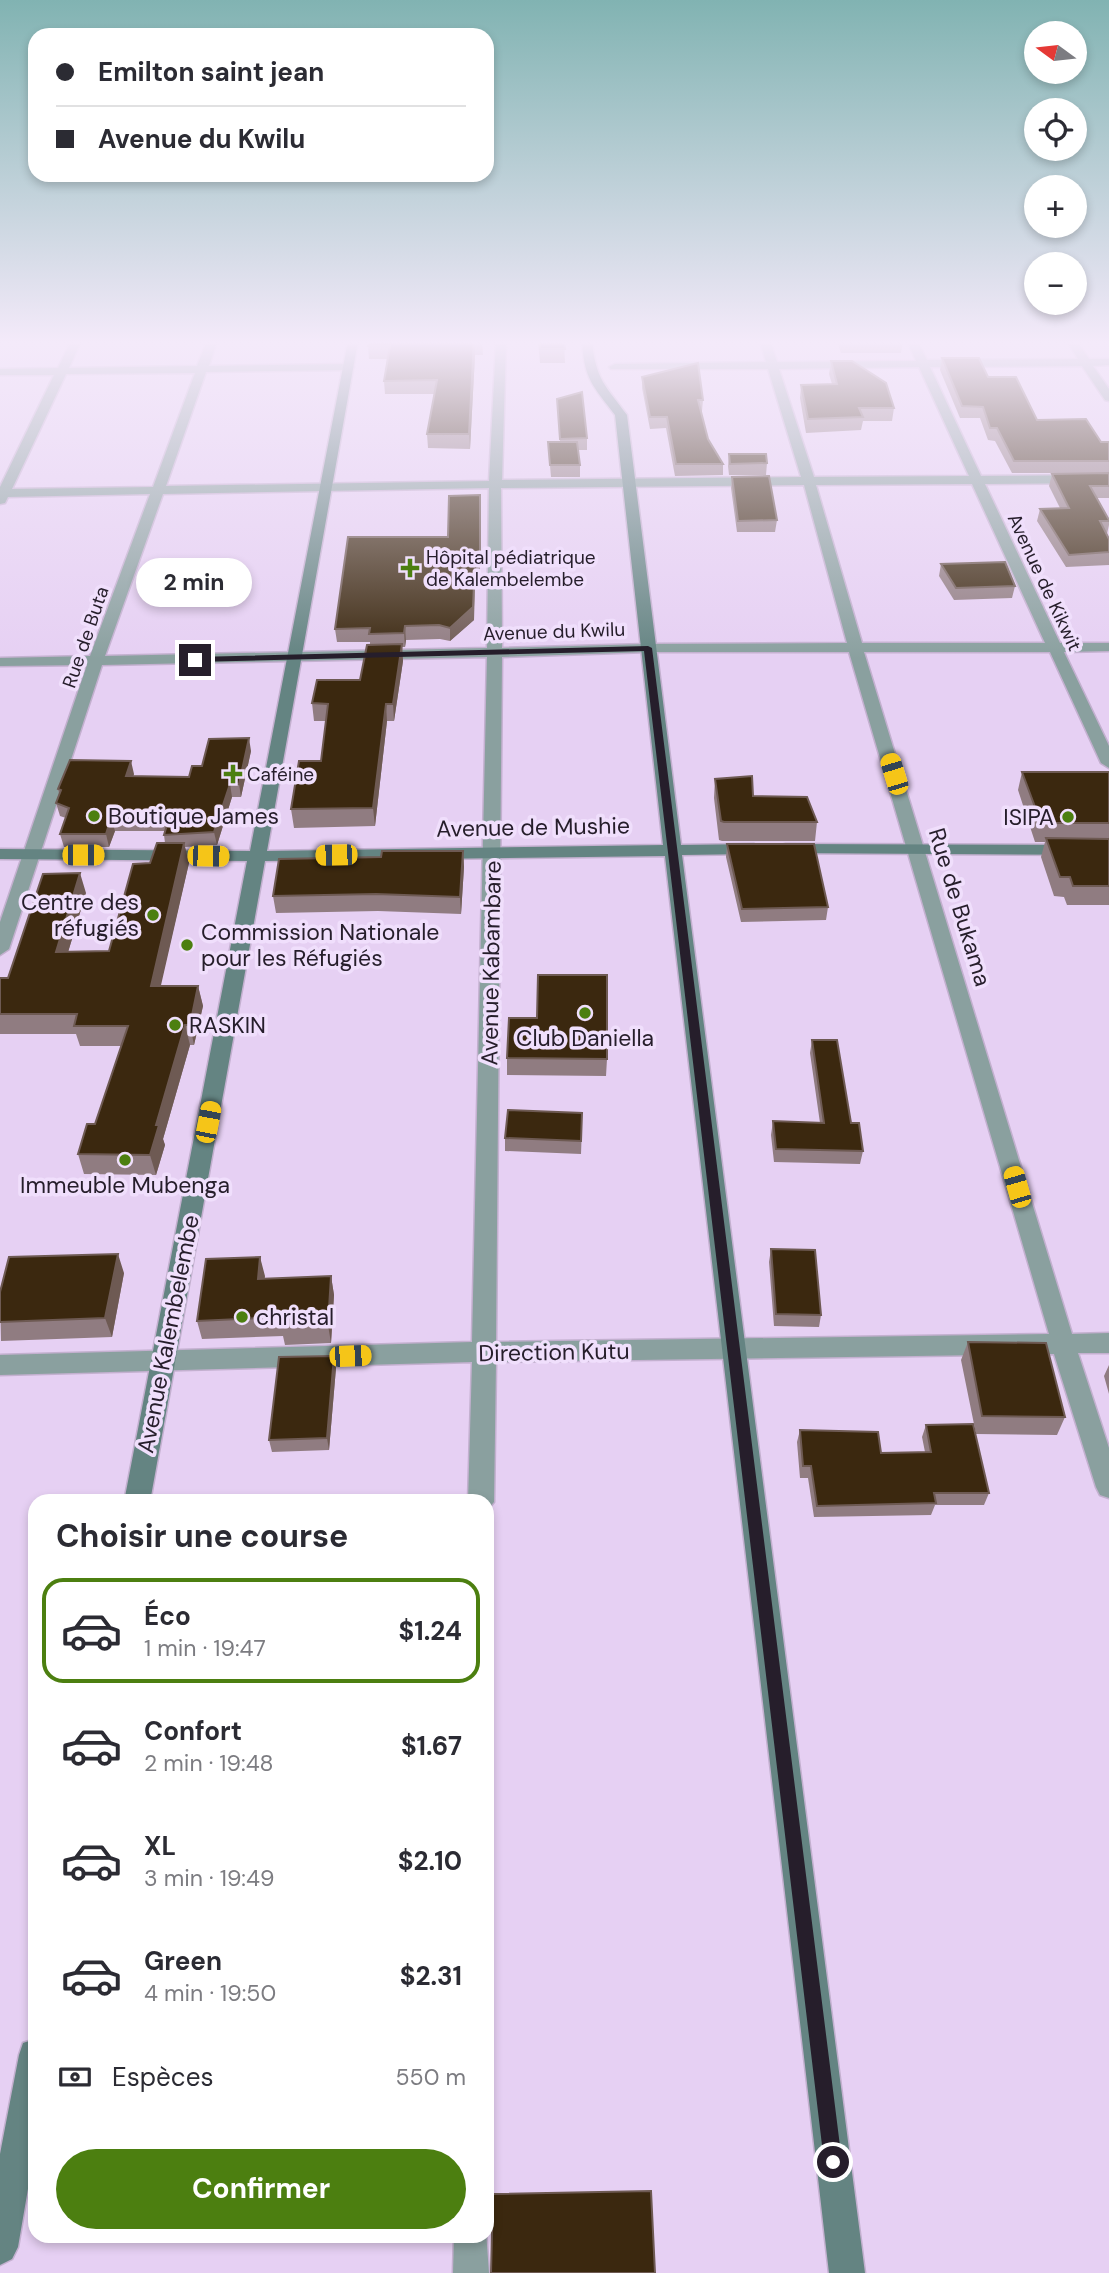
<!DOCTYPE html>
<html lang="fr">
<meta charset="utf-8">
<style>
:root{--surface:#fff;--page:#f2f2f3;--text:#2b2b33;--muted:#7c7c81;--line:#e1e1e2;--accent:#4c7f10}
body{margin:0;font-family:"DM Sans",sans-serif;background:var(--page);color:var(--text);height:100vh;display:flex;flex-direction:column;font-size:26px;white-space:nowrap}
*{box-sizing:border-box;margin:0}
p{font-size:23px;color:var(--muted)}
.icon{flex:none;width:38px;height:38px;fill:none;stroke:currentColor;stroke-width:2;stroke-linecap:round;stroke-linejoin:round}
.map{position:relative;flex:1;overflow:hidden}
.side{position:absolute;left:28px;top:1494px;width:466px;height:749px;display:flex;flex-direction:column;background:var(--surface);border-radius:21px;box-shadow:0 4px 10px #0003}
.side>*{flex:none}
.hud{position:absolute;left:28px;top:28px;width:466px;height:154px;border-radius:21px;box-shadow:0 4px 10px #0003;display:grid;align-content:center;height:154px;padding:0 28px;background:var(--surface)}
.needle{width:46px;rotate:285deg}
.fabs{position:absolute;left:1024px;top:21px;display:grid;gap:14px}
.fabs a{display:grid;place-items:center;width:63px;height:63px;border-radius:50%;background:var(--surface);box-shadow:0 4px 10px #0003;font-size:35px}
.end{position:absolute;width:32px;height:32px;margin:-16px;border:9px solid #261e2b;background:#fff;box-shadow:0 0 0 4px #fff}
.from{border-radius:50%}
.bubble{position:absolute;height:49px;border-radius:24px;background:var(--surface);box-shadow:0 4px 10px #0003;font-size:23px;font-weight:700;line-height:49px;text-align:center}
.car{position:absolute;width:21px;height:42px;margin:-21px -10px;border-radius:9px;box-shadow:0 0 5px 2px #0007;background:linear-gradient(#f5c518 24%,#345 0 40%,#f5c518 0 76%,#345 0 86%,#f5c518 0)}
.hud b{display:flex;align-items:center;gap:24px;height:66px;font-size:26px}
.hud b+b{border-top:2px solid var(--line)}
.hud i{width:18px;height:18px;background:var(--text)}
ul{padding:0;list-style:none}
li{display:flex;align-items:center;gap:21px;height:105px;margin:0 14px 10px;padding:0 14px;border:4px solid transparent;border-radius:21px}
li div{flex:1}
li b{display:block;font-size:26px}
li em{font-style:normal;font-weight:700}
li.on{border-color:var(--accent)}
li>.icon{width:63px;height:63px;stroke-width:1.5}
h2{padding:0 28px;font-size:32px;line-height:84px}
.pay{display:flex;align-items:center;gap:18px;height:77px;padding:0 28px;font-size:26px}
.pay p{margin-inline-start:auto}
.primary-button{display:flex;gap:14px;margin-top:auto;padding:14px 28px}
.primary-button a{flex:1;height:80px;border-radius:42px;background:var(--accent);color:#fff;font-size:28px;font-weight:700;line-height:80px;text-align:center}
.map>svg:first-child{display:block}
</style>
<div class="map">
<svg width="1109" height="2273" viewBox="0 0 1109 2273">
<rect width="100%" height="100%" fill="#e6d0f3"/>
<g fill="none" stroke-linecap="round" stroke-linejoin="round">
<defs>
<path id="street" d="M 71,341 L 81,341 L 69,368 L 197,366 L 207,341 L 217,341 L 209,366 L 348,364 L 354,367 L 348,370 L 206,372 L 166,486 L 489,481 L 496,341 L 506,341 L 502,480 L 801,477 L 768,369 L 611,369 L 609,367 L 615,364 L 766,362 L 760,341 L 770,341 L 777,362 L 916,361 L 907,341 L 917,341 L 927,360 L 1078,359 L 1067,341 L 1077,341 L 1089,359 L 1109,359 L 1109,365 L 1093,366 L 1109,389 L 1109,401 L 1105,400 L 1082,366 L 930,367 L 981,476 L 1109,475 L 1109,483 L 985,484 L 1060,643 L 1109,643 L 1109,651 L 1064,652 L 1109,746 L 1109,768 L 1101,763 L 1050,652 L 864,652 L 1072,1334 L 1109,1333 L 1109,1353 L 1078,1353 L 1109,1448 L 1109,1498 L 1100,1495 L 1096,1487 L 1054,1354 L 496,1362 L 494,1502 L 486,1511 L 486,1502 L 468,1502 L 472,1362 L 0,1375 L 0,1355 L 472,1342 L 487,657 L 102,665 L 9,949 L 0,955 L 0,922 L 87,665 L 0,666 L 0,658 L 90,656 L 150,494 L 8,497 L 5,503 L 0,504 L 0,487 L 54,375 L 0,375 L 0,369 L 58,368 ZM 919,367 L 969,476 L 814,477 L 779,369 ZM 195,373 L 153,487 L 12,489 L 66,374 ZM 972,484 L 1045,643 L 862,643 L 816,485 ZM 804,485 L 847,643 L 648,644 L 502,648 L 501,488 ZM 489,488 L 487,648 L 105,656 L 163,494 ZM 648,652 L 849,652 L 1049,1334 L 496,1342 L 502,657 Z
M 486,2231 L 489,2273 L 453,2273 L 454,2236 L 486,2236 Z"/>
<path id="secondary" d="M 348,341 L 358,341 L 267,851 L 663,845 L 615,415 C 593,386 584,379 582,341 L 592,341 C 596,380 605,385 627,415 L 681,845 L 754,844 L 763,849 L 754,854 L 682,855 L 865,2273 L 829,2273 L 665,856 L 265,861 L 150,1502 L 124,1502 L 247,861 L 0,859 L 0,849 L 250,851 Z
M 786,844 L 1109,845 L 1109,855 L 780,853 L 777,849 L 780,845 Z
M 35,2039 L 35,2148 L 18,2247 L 12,2259 L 0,2265 L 0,2154 L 19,2055 L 23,2043 Z"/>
</defs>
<use href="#street" stroke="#c3b0cf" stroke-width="3"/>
<use href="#secondary" stroke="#c3b0cf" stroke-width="3"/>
<use href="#street" fill="#8aa09f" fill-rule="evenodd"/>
<use href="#secondary" fill="#648482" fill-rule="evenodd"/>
</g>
<path fill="#907c81" d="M 482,341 L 483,355 L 475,355 L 470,449 L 428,448 L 427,434 L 434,394 L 385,394 L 384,381 L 387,359 L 369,359 L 368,346 Z
M 538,341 L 564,341 L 565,363 L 540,363 Z
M 837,341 L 903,341 L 901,353 L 841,353 Z
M 942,358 L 988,377 L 1037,420 L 1101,442 L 1109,442 L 1109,473 L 1012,473 L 995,441 L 988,440 L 980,418 L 960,418 L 940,370 Z
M 831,361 L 894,408 L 892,421 L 863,421 L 861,430 L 806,433 L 800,398 L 801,385 L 832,384 L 829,374 Z
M 642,377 L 703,400 L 702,411 L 701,411 L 708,439 L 723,464 L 723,475 L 675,476 L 666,428 L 650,429 L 642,388 Z
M 557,399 L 587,438 L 587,450 L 578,450 L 580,465 L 580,477 L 551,477 L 548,442 L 560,442 Z
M 729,454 L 767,463 L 766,475 L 729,475 L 728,466 Z
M 1109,473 L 1109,498 L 1097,498 L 1109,520 L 1109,525 L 1107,534 L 1109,539 L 1109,565 L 1066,567 L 1037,521 L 1040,509 L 1060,508 L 1049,486 L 1052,474 Z
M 732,477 L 777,520 L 775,532 L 737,532 L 731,488 Z
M 480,495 L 480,575 L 475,575 L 474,620 L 450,641 L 440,639 L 406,640 L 405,647 L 402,647 L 403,661 L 394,721 L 387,721 L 375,826 L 294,828 L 291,809 L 321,761 L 326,721 L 314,721 L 312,703 L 360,680 L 370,645 L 370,642 L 337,642 L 335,629 L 448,537 Z
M 941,564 L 1015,586 L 1012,598 L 954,600 L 939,576 Z
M 251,751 L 241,797 L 232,797 L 217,845 L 185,847 L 189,863 L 160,986 L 198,986 L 203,1006 L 194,1045 L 190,1045 L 163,1139 L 165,1145 L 156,1175 L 84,1174 L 78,1154 L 95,1124 L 121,1046 L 80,1046 L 76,1034 L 0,1034 L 0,978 L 8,978 L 86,893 L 68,952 L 109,951 L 150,863 L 165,843 L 164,835 L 165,831 L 115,831 L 109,847 L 64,847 L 60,834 L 66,818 L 60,816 L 56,803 L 59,794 L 58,789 L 134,774 L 133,776 L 189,777 L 202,766 Z
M 1022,772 L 1109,772 L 1109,905 L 1067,905 L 1064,897 L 1054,896 L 1041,857 L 1045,842 L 1035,842 L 1018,790 Z
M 715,779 L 753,796 L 817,822 L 815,841 L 722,841 L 719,840 L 714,798 Z
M 727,844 L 828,907 L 826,920 L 741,922 L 726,857 Z
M 463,851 L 464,867 L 461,914 L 378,911 L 276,913 L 273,896 L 381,857 Z
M 812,1040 L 851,1123 L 863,1151 L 860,1164 L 774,1162 L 771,1135 L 773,1121 L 820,1123 L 810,1053 Z
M 507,1058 L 607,1059 L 606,1076 L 507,1075 Z
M 582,1126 L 581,1154 L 505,1151 L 505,1138 Z
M 771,1249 L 821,1315 L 819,1327 L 774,1326 L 769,1262 Z
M 260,1257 L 264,1279 L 331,1276 L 334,1295 L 331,1343 L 285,1345 L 283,1336 L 202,1339 L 197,1321 Z
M 124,1273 L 112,1337 L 1,1341 L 0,1292 Z
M 968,1342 L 1065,1417 L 1057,1435 L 976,1434 L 961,1360 Z
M 334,1356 L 336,1368 L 329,1450 L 272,1452 L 269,1440 Z
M 1109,1365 L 1109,1394 L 1104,1376 Z
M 926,1425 L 989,1493 L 984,1505 L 935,1505 L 931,1515 L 814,1517 L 808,1478 L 800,1478 L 797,1442 L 800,1430 L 881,1453 L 925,1452 L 922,1437 Z"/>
<path fill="#6e5a53" d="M 474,341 L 475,355 L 470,449 L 469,434 Z
M 475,562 L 474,620 L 450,641 L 450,628 Z
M 405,626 L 406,640 L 405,647 L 404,633 Z
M 402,644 L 403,661 L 394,721 L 393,704 Z
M 386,704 L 387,721 L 375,826 L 373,808 Z
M 249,738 L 251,751 L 241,797 L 239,784 Z
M 131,761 L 134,774 L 129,789 L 126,776 Z
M 230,784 L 232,797 L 217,845 L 214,832 Z
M 111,818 L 115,831 L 109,847 L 106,834 Z
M 184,843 L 189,863 L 156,1007 L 151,986 Z
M 463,851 L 464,867 L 461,914 L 460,897 Z
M 80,873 L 86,893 L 62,972 L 56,952 Z
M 198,986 L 203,1006 L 194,1045 L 190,1025 Z
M 185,1025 L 190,1045 L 163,1139 L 165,1145 L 156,1175 L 150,1155 L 156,1125 Z
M 118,1254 L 124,1273 L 112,1337 L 105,1318 Z
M 260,1257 L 265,1276 L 263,1298 L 258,1279 Z
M 331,1276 L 334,1295 L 331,1343 L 328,1325 Z
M 334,1356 L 336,1368 L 329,1450 L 327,1438 Z"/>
<path fill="#3b280f" stroke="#6e5a53" stroke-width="2" d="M 369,341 L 482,341 L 474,341 L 469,434 L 427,434 L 437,380 L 384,381 L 390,346 L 368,346 Z
M 539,341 L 564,341 L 565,349 L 540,349 Z
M 942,358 L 979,358 L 988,377 L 1016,377 L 1037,420 L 1086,419 L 1101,442 L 1109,442 L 1109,461 L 1014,461 L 997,428 L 990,428 L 983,407 L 962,406 Z
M 831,361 L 852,361 L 886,383 L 894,408 L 859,408 L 863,417 L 808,419 L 801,385 L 837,384 Z
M 698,363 L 703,400 L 698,400 L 708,439 L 723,464 L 676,464 L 667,417 L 650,417 L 642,377 Z
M 582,392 L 587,438 L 560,439 L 557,399 Z
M 548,442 L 577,442 L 580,465 L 550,465 Z
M 729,454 L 766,454 L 767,463 L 730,464 Z
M 1109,473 L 1109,486 L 1090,486 L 1109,520 L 1109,521 L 1100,521 L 1109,539 L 1109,552 L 1069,555 L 1040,509 L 1069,508 L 1052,474 Z
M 769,476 L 777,520 L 738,521 L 732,477 Z
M 480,495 L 480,562 L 475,562 L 473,607 L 450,628 L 439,625 L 405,626 L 404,633 L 369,634 L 370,628 L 335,629 L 348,537 L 448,537 L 449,496 Z
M 1005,562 L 1015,586 L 956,588 L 941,564 Z
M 402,644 L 393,704 L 386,704 L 373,808 L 291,809 L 299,761 L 321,761 L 328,704 L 312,703 L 317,680 L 360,680 L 367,645 Z
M 249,738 L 239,784 L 230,784 L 214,832 L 164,835 L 169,818 L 111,818 L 106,834 L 60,834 L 69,808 L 56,803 L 61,790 L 58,789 L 70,760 L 131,761 L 126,776 L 189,777 L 192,766 L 202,766 L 209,739 Z
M 1022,772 L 1109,772 L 1109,823 L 1041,823 Z
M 752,776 L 753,796 L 807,797 L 817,822 L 724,822 L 721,821 L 715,779 Z
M 1046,838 L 1109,839 L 1109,886 L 1073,886 L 1070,877 L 1060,877 Z
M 157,843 L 184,843 L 151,986 L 198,986 L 190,1025 L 185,1025 L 156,1125 L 159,1125 L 150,1155 L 78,1154 L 87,1124 L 95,1124 L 128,1026 L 74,1026 L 77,1014 L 0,1014 L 0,978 L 8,978 L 43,874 L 80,873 L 56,952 L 109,951 L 133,864 L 150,863 Z
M 727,844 L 814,844 L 828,907 L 742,909 Z
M 382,851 L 463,851 L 460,897 L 376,894 L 273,896 L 279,859 L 381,857 Z
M 538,975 L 607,975 L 607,1059 L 507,1058 L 509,1018 L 537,1018 Z
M 812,1040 L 837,1040 L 851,1123 L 859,1123 L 863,1151 L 776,1149 L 773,1121 L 824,1123 Z
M 508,1110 L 582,1113 L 581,1141 L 505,1138 Z
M 771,1249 L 815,1250 L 821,1315 L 776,1314 Z
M 118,1254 L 105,1318 L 0,1322 L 0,1292 L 9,1257 Z
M 260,1257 L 258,1279 L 331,1276 L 328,1325 L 281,1326 L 282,1317 L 197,1321 L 206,1259 Z
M 968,1342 L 1046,1343 L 1065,1417 L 982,1416 Z
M 334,1356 L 327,1438 L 269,1440 L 279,1357 Z
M 973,1424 L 989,1493 L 934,1493 L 936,1503 L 817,1506 L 811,1466 L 803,1466 L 800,1430 L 878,1432 L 881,1453 L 931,1452 L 926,1425 Z
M 651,2191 L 655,2273 L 491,2273 L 493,2194 Z"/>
<linearGradient id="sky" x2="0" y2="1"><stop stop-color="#81b3b2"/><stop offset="0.52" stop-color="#f4eafa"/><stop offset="1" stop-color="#f4eafa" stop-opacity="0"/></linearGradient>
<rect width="1109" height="659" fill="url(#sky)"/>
<path fill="#261e2b" d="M 648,646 L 652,648 L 842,2162 L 839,2168 L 833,2171 L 826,2168 L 824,2162 L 644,651 L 195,662 L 191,660 L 195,657 Z"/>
<g fill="#4c7f10" stroke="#f0dffc" stroke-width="2.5">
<path d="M406.5 557.5h7v7h7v7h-7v7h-7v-7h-7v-7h7z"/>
<path d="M229.5 763.5h7v7h7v7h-7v7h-7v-7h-7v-7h7z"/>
<circle cx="94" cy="816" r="7"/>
<circle cx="1068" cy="817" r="7"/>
<circle cx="153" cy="915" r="7"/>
<circle cx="187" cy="945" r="7"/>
<circle cx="585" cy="1013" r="7"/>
<circle cx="175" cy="1025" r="7"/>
<circle cx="125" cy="1160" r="7"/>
<circle cx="242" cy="1317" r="7"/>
</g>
<g text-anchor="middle" stroke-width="7" stroke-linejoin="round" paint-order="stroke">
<g font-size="19" fill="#261e2b" stroke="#f0dffc" text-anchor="start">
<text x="426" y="564">Hôpital pédiatrique<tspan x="426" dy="22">de Kalembelembe</tspan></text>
<text x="247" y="781">Caféine</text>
</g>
<g font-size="19" fill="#261e2b" stroke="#f0dffc">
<text transform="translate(1045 582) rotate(65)" y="7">Avenue de Kikwit</text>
<text transform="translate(554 631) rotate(-2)" y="7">Avenue du Kwilu</text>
<text transform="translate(85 637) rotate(-71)" y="7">Rue de Buta</text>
</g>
<g font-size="23" fill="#261e2b" stroke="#f0dffc" text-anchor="start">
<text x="108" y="824">Boutique James</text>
<text x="1054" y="825" text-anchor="end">ISIPA</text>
<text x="139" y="910" text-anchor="end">Centre des<tspan x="139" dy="26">réfugiés</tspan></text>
<text x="201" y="940">Commission Nationale<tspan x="201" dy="26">pour les Réfugiés</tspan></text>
<text x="189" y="1033">RASKIN</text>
<text x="585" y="1046" text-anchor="middle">Club Daniella</text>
<text x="125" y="1193" text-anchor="middle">Immeuble Mubenga</text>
<text x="256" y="1325">christal</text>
</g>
<g font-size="23" fill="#261e2b" stroke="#f0dffc">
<text transform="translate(533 827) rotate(-1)" y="8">Avenue de Mushie</text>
<text transform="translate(960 907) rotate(73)" y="8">Rue de Bukama</text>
<text transform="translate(491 963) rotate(-89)" y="8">Avenue Kabambare</text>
<text transform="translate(168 1334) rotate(-79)" y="8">Avenue Kalembelembe</text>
<text transform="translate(554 1352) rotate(-1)" y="8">Direction Kutu</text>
</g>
</g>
</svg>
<div class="fabs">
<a><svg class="needle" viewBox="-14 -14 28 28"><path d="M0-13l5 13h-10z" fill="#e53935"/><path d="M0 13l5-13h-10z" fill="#7c7c81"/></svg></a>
<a><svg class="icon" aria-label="locate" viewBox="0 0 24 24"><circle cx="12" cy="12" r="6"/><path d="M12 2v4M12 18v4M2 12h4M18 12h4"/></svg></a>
<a>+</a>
<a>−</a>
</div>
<i class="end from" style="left:833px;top:2162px"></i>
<i class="end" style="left:195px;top:660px"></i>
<div class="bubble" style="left:136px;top:558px;width:116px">2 min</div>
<i class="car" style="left:894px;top:774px;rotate:343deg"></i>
<i class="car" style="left:83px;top:855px;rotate:90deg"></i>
<i class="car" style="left:336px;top:855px;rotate:269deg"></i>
<i class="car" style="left:208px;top:856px;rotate:91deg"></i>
<i class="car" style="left:208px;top:1122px;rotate:11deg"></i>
<i class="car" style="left:1017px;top:1187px;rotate:344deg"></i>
<i class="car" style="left:350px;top:1356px;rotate:88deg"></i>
<div class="hud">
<b><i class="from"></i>Emilton saint jean</b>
<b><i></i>Avenue du Kwilu</b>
</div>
<section class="side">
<h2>Choisir une course</h2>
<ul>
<li class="on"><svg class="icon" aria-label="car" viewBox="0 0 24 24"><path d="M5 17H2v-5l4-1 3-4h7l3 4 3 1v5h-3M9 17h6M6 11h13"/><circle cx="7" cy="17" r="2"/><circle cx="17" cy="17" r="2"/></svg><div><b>Éco</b><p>1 min · 19:47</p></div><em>$1.24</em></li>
<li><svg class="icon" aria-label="car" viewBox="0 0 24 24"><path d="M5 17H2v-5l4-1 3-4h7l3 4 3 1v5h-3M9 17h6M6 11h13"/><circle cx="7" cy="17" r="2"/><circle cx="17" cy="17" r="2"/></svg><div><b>Confort</b><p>2 min · 19:48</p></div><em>$1.67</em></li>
<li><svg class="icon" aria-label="car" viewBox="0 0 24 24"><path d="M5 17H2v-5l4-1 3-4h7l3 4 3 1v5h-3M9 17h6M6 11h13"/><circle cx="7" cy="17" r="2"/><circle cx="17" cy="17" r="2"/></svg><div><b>XL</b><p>3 min · 19:49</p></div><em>$2.10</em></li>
<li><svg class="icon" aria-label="car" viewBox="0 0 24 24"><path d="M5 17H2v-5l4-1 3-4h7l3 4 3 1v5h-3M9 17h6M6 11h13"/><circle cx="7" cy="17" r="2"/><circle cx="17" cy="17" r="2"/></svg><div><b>Green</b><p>4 min · 19:50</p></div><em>$2.31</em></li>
</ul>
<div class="pay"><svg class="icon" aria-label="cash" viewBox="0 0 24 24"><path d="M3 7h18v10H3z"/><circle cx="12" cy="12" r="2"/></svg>Espèces<p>550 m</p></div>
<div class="primary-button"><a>Confirmer</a></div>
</section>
</div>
